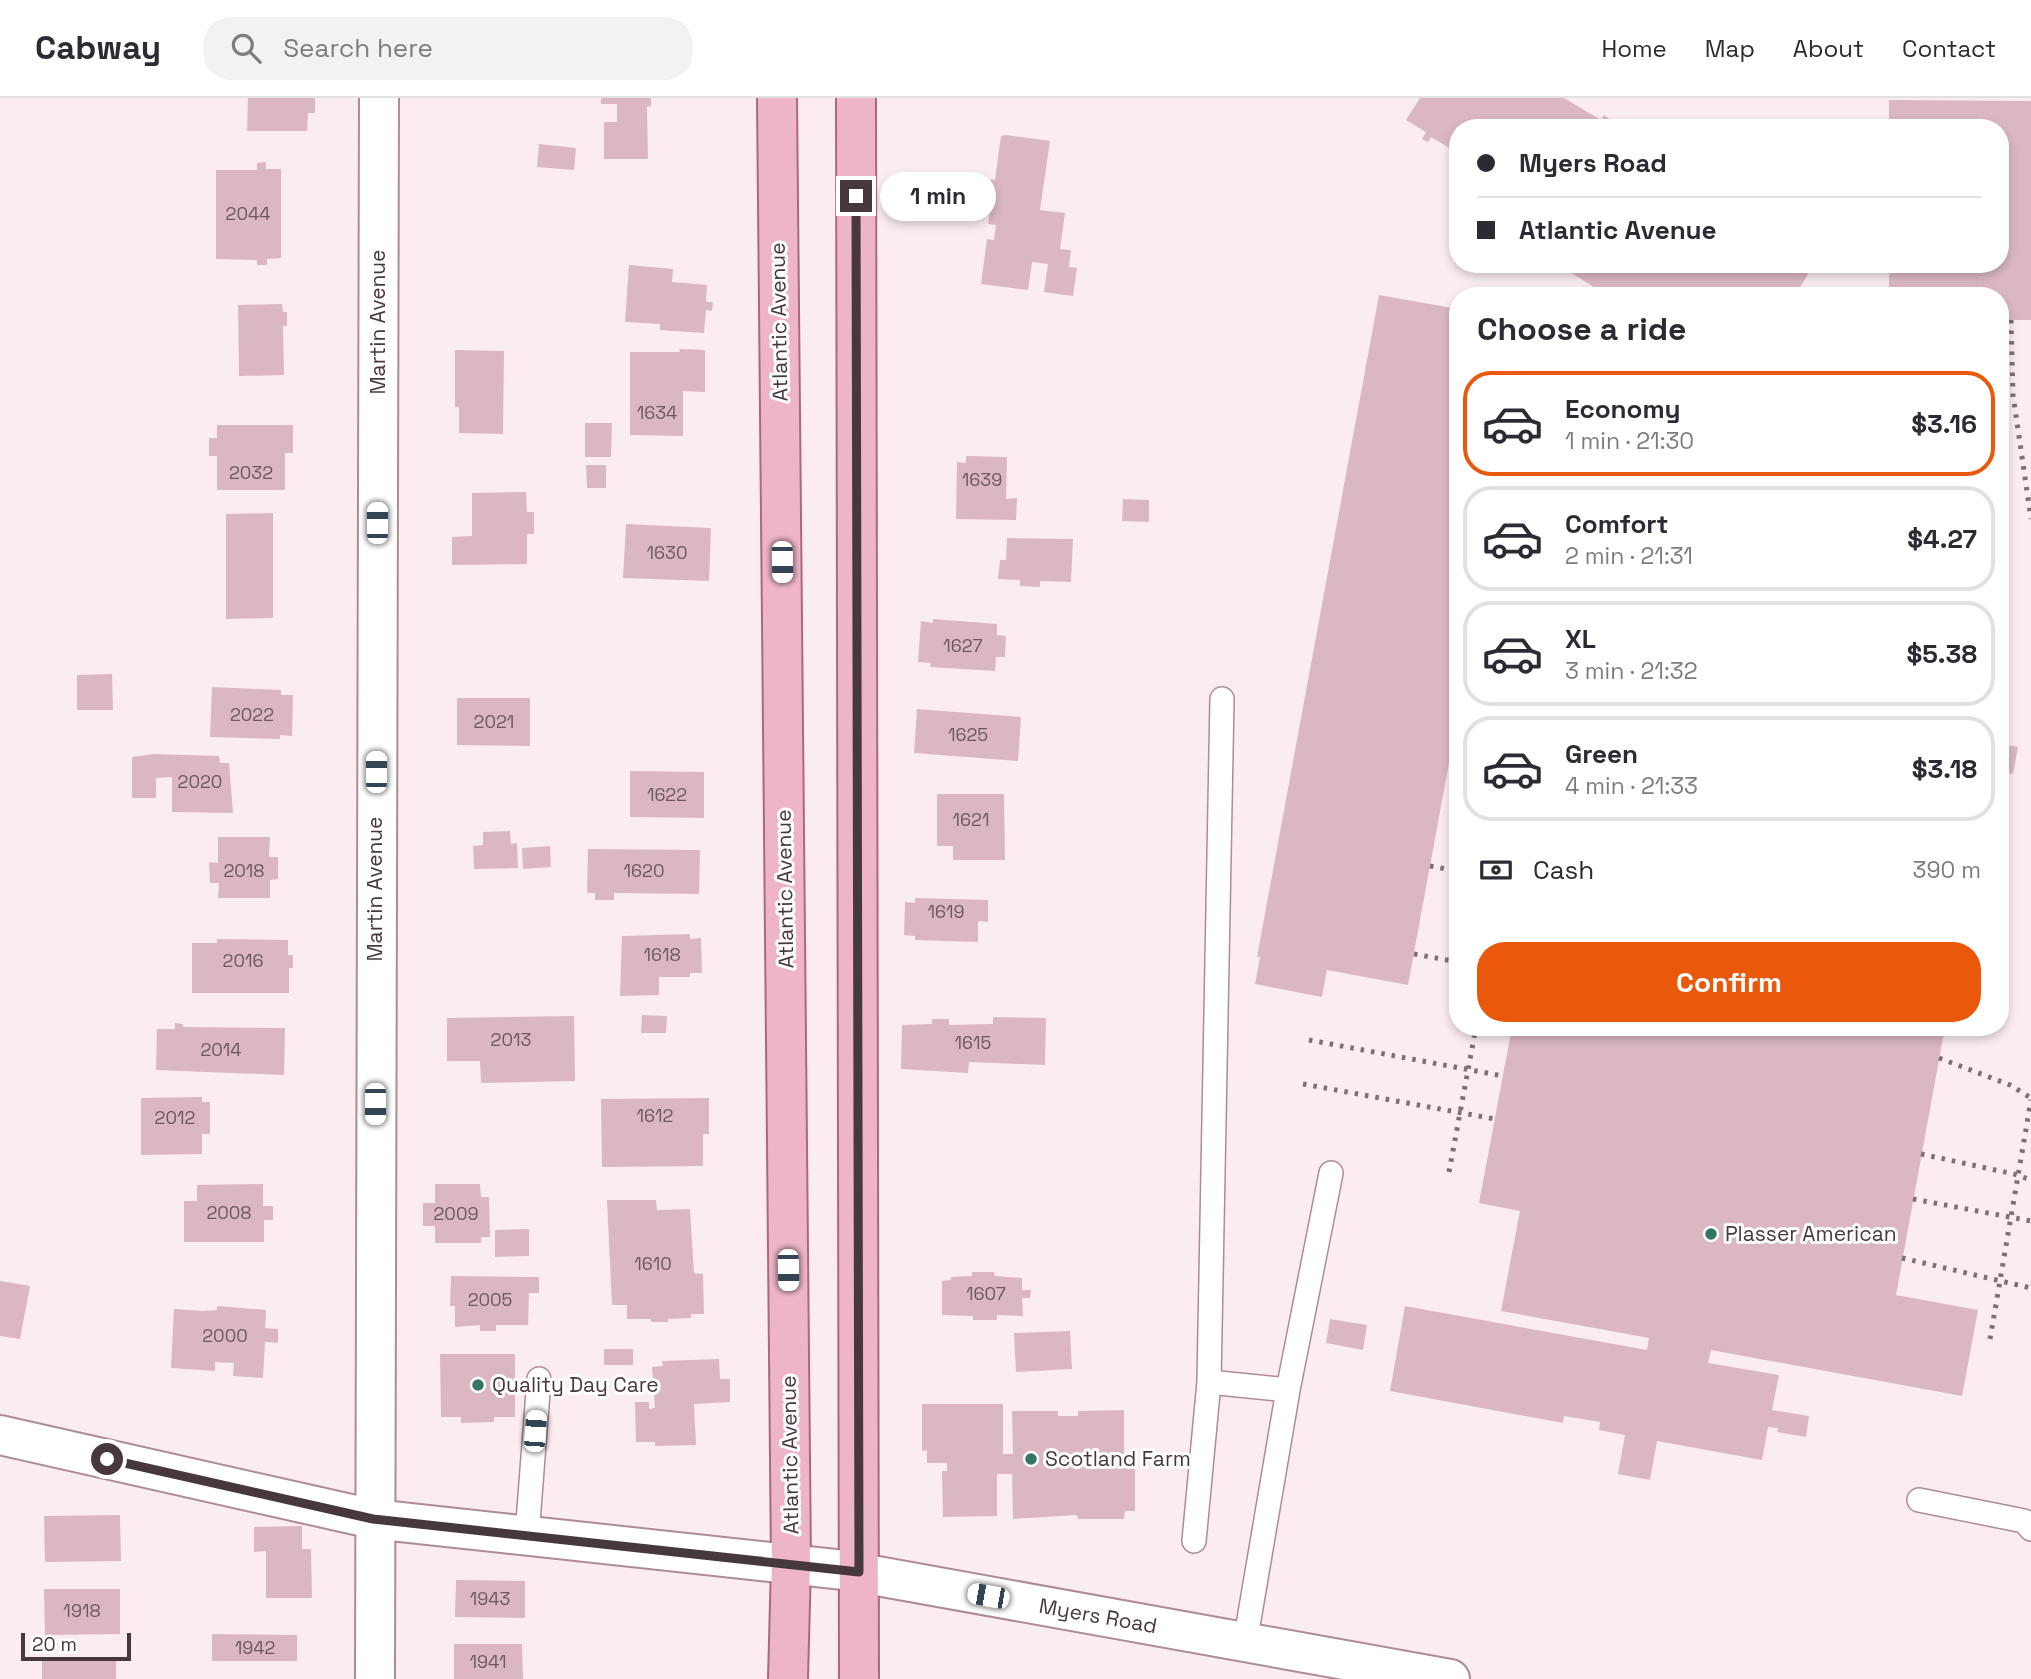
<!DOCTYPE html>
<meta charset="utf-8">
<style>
:root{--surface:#fff;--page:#f2f2f3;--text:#2b2b33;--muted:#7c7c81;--line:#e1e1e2;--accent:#ea580c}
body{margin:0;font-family:"Space Grotesk",sans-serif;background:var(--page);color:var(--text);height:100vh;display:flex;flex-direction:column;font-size:26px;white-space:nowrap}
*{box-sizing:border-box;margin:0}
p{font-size:23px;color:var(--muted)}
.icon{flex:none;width:38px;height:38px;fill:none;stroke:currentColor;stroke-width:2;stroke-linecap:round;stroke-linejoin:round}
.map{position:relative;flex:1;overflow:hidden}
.drawer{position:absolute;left:1449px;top:189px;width:560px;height:749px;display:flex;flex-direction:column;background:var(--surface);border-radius:28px;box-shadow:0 4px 10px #0003}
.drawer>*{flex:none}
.top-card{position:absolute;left:1449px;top:21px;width:560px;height:154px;border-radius:28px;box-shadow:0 4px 10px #0003;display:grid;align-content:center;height:154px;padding:0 28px;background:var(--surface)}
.scale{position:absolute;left:21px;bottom:18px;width:110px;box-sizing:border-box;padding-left:7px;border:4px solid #47383c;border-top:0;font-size:19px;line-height:24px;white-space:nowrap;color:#47383c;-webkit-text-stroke:5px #fefefe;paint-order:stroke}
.end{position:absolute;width:32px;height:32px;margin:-16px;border:9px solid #47383c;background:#fff;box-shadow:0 0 0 4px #fff}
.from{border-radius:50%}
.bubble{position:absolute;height:49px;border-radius:24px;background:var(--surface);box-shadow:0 4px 10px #0003;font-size:23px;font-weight:700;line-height:49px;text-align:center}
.car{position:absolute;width:21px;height:42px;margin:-21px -10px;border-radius:9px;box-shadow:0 0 5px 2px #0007;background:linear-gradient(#fff 24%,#345 0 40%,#fff 0 76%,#345 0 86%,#fff 0)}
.top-card b{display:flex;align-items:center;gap:24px;height:66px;font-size:26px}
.top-card b+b{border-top:2px solid var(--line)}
.top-card i{width:18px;height:18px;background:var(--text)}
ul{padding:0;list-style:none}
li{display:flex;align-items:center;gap:21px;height:105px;margin:0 14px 10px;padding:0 14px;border:4px solid var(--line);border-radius:28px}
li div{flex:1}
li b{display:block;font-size:26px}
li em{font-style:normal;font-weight:700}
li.selected{border-color:var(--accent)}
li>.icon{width:63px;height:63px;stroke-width:1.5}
h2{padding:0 28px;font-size:32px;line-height:84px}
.pay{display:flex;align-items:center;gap:18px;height:77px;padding:0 28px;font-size:26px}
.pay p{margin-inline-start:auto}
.action{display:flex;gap:14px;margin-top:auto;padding:14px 28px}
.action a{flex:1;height:80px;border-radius:28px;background:var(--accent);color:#fff;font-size:28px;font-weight:700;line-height:80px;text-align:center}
header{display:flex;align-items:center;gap:42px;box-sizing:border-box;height:98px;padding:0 35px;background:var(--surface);border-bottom:2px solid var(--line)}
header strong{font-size:33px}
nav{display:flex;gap:38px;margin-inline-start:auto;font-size:24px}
.search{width:490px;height:63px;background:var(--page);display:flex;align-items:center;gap:18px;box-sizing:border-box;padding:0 24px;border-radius:28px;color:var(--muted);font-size:26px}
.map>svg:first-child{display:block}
</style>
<header>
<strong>Cabway</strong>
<div class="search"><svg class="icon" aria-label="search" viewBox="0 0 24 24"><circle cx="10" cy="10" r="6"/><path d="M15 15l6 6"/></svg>Search here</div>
<nav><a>Home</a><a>Map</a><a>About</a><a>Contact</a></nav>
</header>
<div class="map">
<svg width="2031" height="1581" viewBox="0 0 2031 1581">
<rect width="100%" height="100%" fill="#fbecf0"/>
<path fill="#dbb8c1" d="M 248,0 L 315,0 L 315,15 L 308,15 L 307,33 L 247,33 Z
M 601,0 L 651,0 L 651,8 L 647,9 L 648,61 L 604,61 L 604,24 L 617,24 L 617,6 L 601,6 Z
M 1420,0 L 1564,0 L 1601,22 L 1604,17 L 1611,22 L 1607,27 L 1612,30 L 1458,30 L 1458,55 L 1431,39 L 1428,44 L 1422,41 L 1426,34 L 1406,22 Z
M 1889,2 L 2031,3 L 2031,222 L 2000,222 L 2000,198 L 1889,198 L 1889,166 L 2000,166 L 2000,30 L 1889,30 Z
M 1006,37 L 1050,43 L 1040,112 L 1065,115 L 1060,151 L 1071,152 L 1069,169 L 1077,170 L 1073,198 L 1044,194 L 1048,166 L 1032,164 L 1028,192 L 981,186 L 987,141 L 994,142 L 996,127 L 988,126 L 990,113 L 986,113 L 991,81 L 995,82 L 1001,38 Z
M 539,46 L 576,50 L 574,72 L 537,69 Z
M 266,64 L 266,71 L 281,71 L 281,160 L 267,161 L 267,167 L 257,167 L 257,162 L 216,161 L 216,72 L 257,72 L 257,65 Z
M 1557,166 L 1814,166 L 1795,198 L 1608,198 Z
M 629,167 L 673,171 L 672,184 L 707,187 L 706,204 L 713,204 L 712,213 L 706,212 L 704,235 L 660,232 L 660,226 L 625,224 Z
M 1379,197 L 1458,211 L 1458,616 L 1408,887 L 1327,872 L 1322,899 L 1255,886 L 1260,859 L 1257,859 Z
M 282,206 L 283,214 L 287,214 L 287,228 L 283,228 L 284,277 L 239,278 L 238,207 Z
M 679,251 L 705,252 L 705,294 L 683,293 L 683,338 L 630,337 L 630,254 L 680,254 Z
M 455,252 L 504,253 L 503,336 L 459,335 L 459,309 L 455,309 Z
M 585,325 L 612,325 L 611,359 L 585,359 Z
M 217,327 L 293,327 L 293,355 L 285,355 L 285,392 L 217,392 L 217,358 L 209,358 L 209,340 L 217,340 Z
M 966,358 L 1007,359 L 1006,401 L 1017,400 L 1016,422 L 956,421 L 957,364 L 966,365 Z
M 586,367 L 606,367 L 606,390 L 587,390 Z
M 526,394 L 527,414 L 534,414 L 534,436 L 527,436 L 527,466 L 452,467 L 452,439 L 472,438 L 472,395 Z
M 1123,401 L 1149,402 L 1149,424 L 1122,423 Z
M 273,415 L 273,520 L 226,521 L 226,416 Z
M 626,426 L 711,430 L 709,483 L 623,480 Z
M 1007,440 L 1073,441 L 1071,484 L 1040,483 L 1040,489 L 1020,488 L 1020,482 L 998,481 L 1000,462 L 1006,462 Z
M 933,521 L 997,526 L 997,537 L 1006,538 L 1005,559 L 996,559 L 995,573 L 930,569 L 931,565 L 918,564 L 921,523 L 933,525 Z
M 112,576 L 113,612 L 77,612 L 77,577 Z
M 212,589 L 281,592 L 281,597 L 293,597 L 292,638 L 280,637 L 280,641 L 210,639 Z
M 457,600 L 530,600 L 530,648 L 457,647 Z
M 917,611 L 1021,619 L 1018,663 L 914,655 Z
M 2000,646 L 2018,649 L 2013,676 L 2000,674 Z
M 154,656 L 219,658 L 220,665 L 229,665 L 233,715 L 172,714 L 172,679 L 156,680 L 156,700 L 132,700 L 132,659 Z
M 630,673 L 704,674 L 704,720 L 630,719 Z
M 937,696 L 1004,696 L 1005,762 L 953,762 L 953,748 L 937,748 Z
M 510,733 L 511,746 L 517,745 L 518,770 L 474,771 L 473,748 L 483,747 L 483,734 Z
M 218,739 L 270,739 L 269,759 L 278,759 L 278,781 L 270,782 L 270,800 L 218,800 L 219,785 L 210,785 L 209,764 L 218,765 Z
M 550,748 L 551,769 L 523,771 L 522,750 Z
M 588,751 L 700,752 L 699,796 L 614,795 L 614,802 L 595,802 L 595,795 L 587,795 Z
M 915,800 L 988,802 L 988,824 L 978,823 L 978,844 L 915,842 L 915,838 L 904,837 L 905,804 L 915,805 Z
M 690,836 L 690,841 L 701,840 L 702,875 L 690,875 L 690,879 L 659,879 L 659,897 L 620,898 L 622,838 Z
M 217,841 L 288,842 L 288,857 L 293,857 L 293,870 L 289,870 L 289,895 L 192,895 L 192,845 L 217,845 Z
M 642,917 L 667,918 L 666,935 L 641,935 Z
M 574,918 L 575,983 L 481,985 L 480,963 L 447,963 L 447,920 Z
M 993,919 L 1046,920 L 1045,967 L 969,964 L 968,975 L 901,971 L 902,927 L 932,926 L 932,921 L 949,921 L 949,927 L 993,926 Z
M 175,925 L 183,926 L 183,929 L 285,930 L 284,977 L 156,972 L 157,931 L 175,931 Z
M 1512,929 L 1945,929 L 1896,1197 L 1978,1212 L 1962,1298 L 1711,1252 L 1708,1265 L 1779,1277 L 1772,1312 L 1809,1318 L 1806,1339 L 1777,1334 L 1778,1330 L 1768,1329 L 1762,1362 L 1657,1343 L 1650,1382 L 1618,1376 L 1625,1337 L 1599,1332 L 1600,1324 L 1564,1318 L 1563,1325 L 1390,1293 L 1405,1208 L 1647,1252 L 1649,1240 L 1501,1213 L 1520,1113 L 1479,1105 Z
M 202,999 L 202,1004 L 210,1004 L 210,1036 L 202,1036 L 202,1056 L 141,1057 L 141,1000 Z
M 709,1000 L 709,1036 L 703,1036 L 703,1068 L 602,1069 L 601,1001 Z
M 263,1086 L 263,1108 L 273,1108 L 273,1122 L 264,1122 L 264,1144 L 184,1144 L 184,1103 L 197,1103 L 197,1087 Z
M 435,1086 L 480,1086 L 481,1099 L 489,1099 L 490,1139 L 481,1139 L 481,1145 L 435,1145 L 435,1128 L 423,1128 L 423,1105 L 435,1105 Z
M 607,1102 L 656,1102 L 657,1112 L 690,1111 L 694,1175 L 703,1176 L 704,1216 L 691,1216 L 691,1220 L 668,1221 L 668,1224 L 651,1224 L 651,1221 L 627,1221 L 627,1207 L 612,1207 Z
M 529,1131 L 529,1158 L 495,1159 L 495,1132 Z
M 972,1174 L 994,1174 L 995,1178 L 1022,1180 L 1022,1192 L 1031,1192 L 1030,1200 L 1022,1200 L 1023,1218 L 997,1217 L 997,1222 L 973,1222 L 973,1218 L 942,1217 L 942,1183 L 951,1182 L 951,1179 L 972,1178 Z
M 451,1178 L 539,1179 L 539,1195 L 529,1195 L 528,1227 L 496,1227 L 496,1233 L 480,1233 L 480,1227 L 455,1229 L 455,1208 L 450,1208 Z
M 0,1183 L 30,1188 L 20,1241 L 0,1238 Z
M 217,1208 L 266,1212 L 265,1230 L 278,1231 L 278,1245 L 265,1244 L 263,1280 L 233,1278 L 234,1265 L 215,1264 L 215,1273 L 171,1270 L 174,1211 L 203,1213 L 217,1212 Z
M 1330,1221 L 1367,1227 L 1363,1252 L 1326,1245 Z
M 1070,1233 L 1072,1271 L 1016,1274 L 1014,1235 Z
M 604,1251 L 633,1251 L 633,1267 L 604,1267 Z
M 440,1256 L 515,1256 L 515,1319 L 494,1319 L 494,1324 L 461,1325 L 461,1319 L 441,1319 Z
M 719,1261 L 720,1281 L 730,1281 L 730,1304 L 694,1306 L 696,1347 L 655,1348 L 655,1344 L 636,1344 L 635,1304 L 649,1304 L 649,1311 L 655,1310 L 652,1269 L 663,1268 L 662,1263 Z
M 922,1306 L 1003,1306 L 1003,1356 L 1013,1356 L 1012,1313 L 1058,1313 L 1058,1318 L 1078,1318 L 1078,1313 L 1124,1312 L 1124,1356 L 1135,1356 L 1135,1413 L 1125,1413 L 1124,1421 L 1078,1421 L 1077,1417 L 1013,1421 L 1012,1376 L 997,1376 L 997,1418 L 943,1419 L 942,1373 L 947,1373 L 947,1365 L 927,1365 L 927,1352 L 922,1353 Z
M 120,1417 L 121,1463 L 45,1464 L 44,1418 Z
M 302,1428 L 302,1451 L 311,1451 L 312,1500 L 266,1500 L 266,1453 L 254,1454 L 254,1429 Z
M 456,1482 L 525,1483 L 525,1520 L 455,1519 Z
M 44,1491 L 120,1491 L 120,1536 L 45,1537 Z
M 212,1536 L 297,1537 L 297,1563 L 212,1563 Z
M 454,1546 L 522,1546 L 523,1581 L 454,1581 Z
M 116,1559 L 116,1581 L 42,1581 L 42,1560 Z"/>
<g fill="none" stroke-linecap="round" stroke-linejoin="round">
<defs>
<path id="service" d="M 1209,1284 L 1222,601
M 1919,1402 L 2024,1423 L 2031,1431
M 527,1437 L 539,1281
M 1194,1443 L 1209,1284 L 1288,1292
M 1245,1545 L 1288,1292 L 1331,1075"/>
<path id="minor" d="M 0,1337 L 373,1421 L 844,1472 L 1450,1581
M 375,1581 L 379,0"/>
<path id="primary" d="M 777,0 L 791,1466 L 788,1581
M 856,0 L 859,1581"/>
</defs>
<use href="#service" stroke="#ad8c95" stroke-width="26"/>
<use href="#minor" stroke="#ad8c95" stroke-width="42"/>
<use href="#primary" stroke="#ab697d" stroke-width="42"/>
<use href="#service" stroke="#fff" stroke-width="23"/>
<use href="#minor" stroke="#fff" stroke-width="38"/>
<use href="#primary" stroke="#edb5c6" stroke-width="38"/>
<path stroke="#7e6f73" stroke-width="5" stroke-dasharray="3.5 7" stroke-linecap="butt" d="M 2011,222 L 2013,297 L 2031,421
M 1430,768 L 1458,773
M 1414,856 L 1458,864
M 1309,942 L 1503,978
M 1939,960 L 2010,987 L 2031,1000
M 1303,986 L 1495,1021
M 1921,1056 L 2014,1076 L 2031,1082
M 1449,1074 L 1476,929
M 1913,1101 L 2031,1123
M 1902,1160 L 2031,1190
M 1990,1241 L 2031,1002"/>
</g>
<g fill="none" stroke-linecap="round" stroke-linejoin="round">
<path stroke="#47383c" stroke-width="9" d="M 107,1361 L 373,1421 L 859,1474 L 856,98"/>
</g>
<g fill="#367563" stroke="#fefefe" stroke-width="2.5">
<circle cx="1711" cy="1136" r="7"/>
<circle cx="478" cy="1287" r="7"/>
<circle cx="1031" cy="1361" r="7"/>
</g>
<g text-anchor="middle" stroke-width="6" stroke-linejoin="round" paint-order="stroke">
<g font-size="18" fill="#6c585d">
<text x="248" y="122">2044</text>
<text x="657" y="321">1634</text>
<text x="251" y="381">2032</text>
<text x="982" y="388">1639</text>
<text x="667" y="461">1630</text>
<text x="963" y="554">1627</text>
<text x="252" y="623">2022</text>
<text x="494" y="630">2021</text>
<text x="968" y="643">1625</text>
<text x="200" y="690">2020</text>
<text x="667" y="703">1622</text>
<text x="971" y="728">1621</text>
<text x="244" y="779">2018</text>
<text x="644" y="779">1620</text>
<text x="946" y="820">1619</text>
<text x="662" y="863">1618</text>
<text x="243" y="869">2016</text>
<text x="511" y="948">2013</text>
<text x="973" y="951">1615</text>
<text x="221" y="958">2014</text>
<text x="655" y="1024">1612</text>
<text x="175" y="1026">2012</text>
<text x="229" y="1121">2008</text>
<text x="456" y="1122">2009</text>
<text x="653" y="1172">1610</text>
<text x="986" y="1202">1607</text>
<text x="490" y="1208">2005</text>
<text x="225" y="1244">2000</text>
<text x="490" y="1507">1943</text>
<text x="82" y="1519">1918</text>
<text x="255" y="1556">1942</text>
<text x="488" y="1570">1941</text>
</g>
<g font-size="21" fill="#47383c" stroke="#fefefe">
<text transform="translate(378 224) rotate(-90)" y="7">Martin Avenue</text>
<text transform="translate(779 224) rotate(-91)" y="7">Atlantic Avenue</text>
<text transform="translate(375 791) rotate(-90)" y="7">Martin Avenue</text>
<text transform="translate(785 791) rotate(-91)" y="7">Atlantic Avenue</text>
<text transform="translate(790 1357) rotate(-91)" y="7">Atlantic Avenue</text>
<text transform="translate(1098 1518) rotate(10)" y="7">Myers Road</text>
</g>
<g font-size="21" fill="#47383c" stroke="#fefefe" text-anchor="start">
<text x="1725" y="1143">Plasser American</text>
<text x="492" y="1294">Quality Day Care</text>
<text x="1045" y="1368">Scotland Farm</text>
</g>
</g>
</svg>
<div class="scale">20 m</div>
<i class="end from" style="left:107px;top:1361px"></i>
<i class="end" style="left:856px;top:98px"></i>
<div class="bubble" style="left:880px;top:74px;width:116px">1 min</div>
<i class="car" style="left:377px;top:425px;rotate:0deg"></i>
<i class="car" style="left:782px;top:464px;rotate:179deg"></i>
<i class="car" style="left:376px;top:674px;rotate:0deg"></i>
<i class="car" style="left:375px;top:1006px;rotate:180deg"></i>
<i class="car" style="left:788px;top:1172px;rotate:179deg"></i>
<i class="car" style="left:535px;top:1333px;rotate:4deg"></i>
<i class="car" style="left:988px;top:1498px;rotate:280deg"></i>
<div class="top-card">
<b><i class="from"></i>Myers Road</b>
<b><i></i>Atlantic Avenue</b>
</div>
<section class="drawer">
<h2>Choose a ride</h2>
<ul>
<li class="selected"><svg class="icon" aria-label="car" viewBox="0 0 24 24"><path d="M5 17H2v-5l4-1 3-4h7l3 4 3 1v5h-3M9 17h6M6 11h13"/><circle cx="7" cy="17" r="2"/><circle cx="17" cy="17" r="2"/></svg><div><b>Economy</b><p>1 min · 21:30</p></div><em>$3.16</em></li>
<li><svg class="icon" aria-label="car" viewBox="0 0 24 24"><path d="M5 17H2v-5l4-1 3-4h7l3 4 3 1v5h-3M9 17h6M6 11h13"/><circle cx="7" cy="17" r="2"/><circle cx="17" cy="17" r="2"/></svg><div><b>Comfort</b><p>2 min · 21:31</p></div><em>$4.27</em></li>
<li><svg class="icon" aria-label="car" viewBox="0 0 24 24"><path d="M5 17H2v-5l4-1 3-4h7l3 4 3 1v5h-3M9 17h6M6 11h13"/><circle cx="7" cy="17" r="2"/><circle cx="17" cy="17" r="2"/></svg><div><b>XL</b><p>3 min · 21:32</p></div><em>$5.38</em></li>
<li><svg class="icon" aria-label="car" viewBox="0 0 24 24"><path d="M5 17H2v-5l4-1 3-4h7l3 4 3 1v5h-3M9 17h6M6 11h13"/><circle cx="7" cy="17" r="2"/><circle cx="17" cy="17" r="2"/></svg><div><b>Green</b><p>4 min · 21:33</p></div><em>$3.18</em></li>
</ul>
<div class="pay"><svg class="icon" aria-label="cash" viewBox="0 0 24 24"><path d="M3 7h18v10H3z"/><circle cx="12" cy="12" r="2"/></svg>Cash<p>390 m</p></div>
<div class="action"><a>Confirm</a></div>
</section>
</div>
